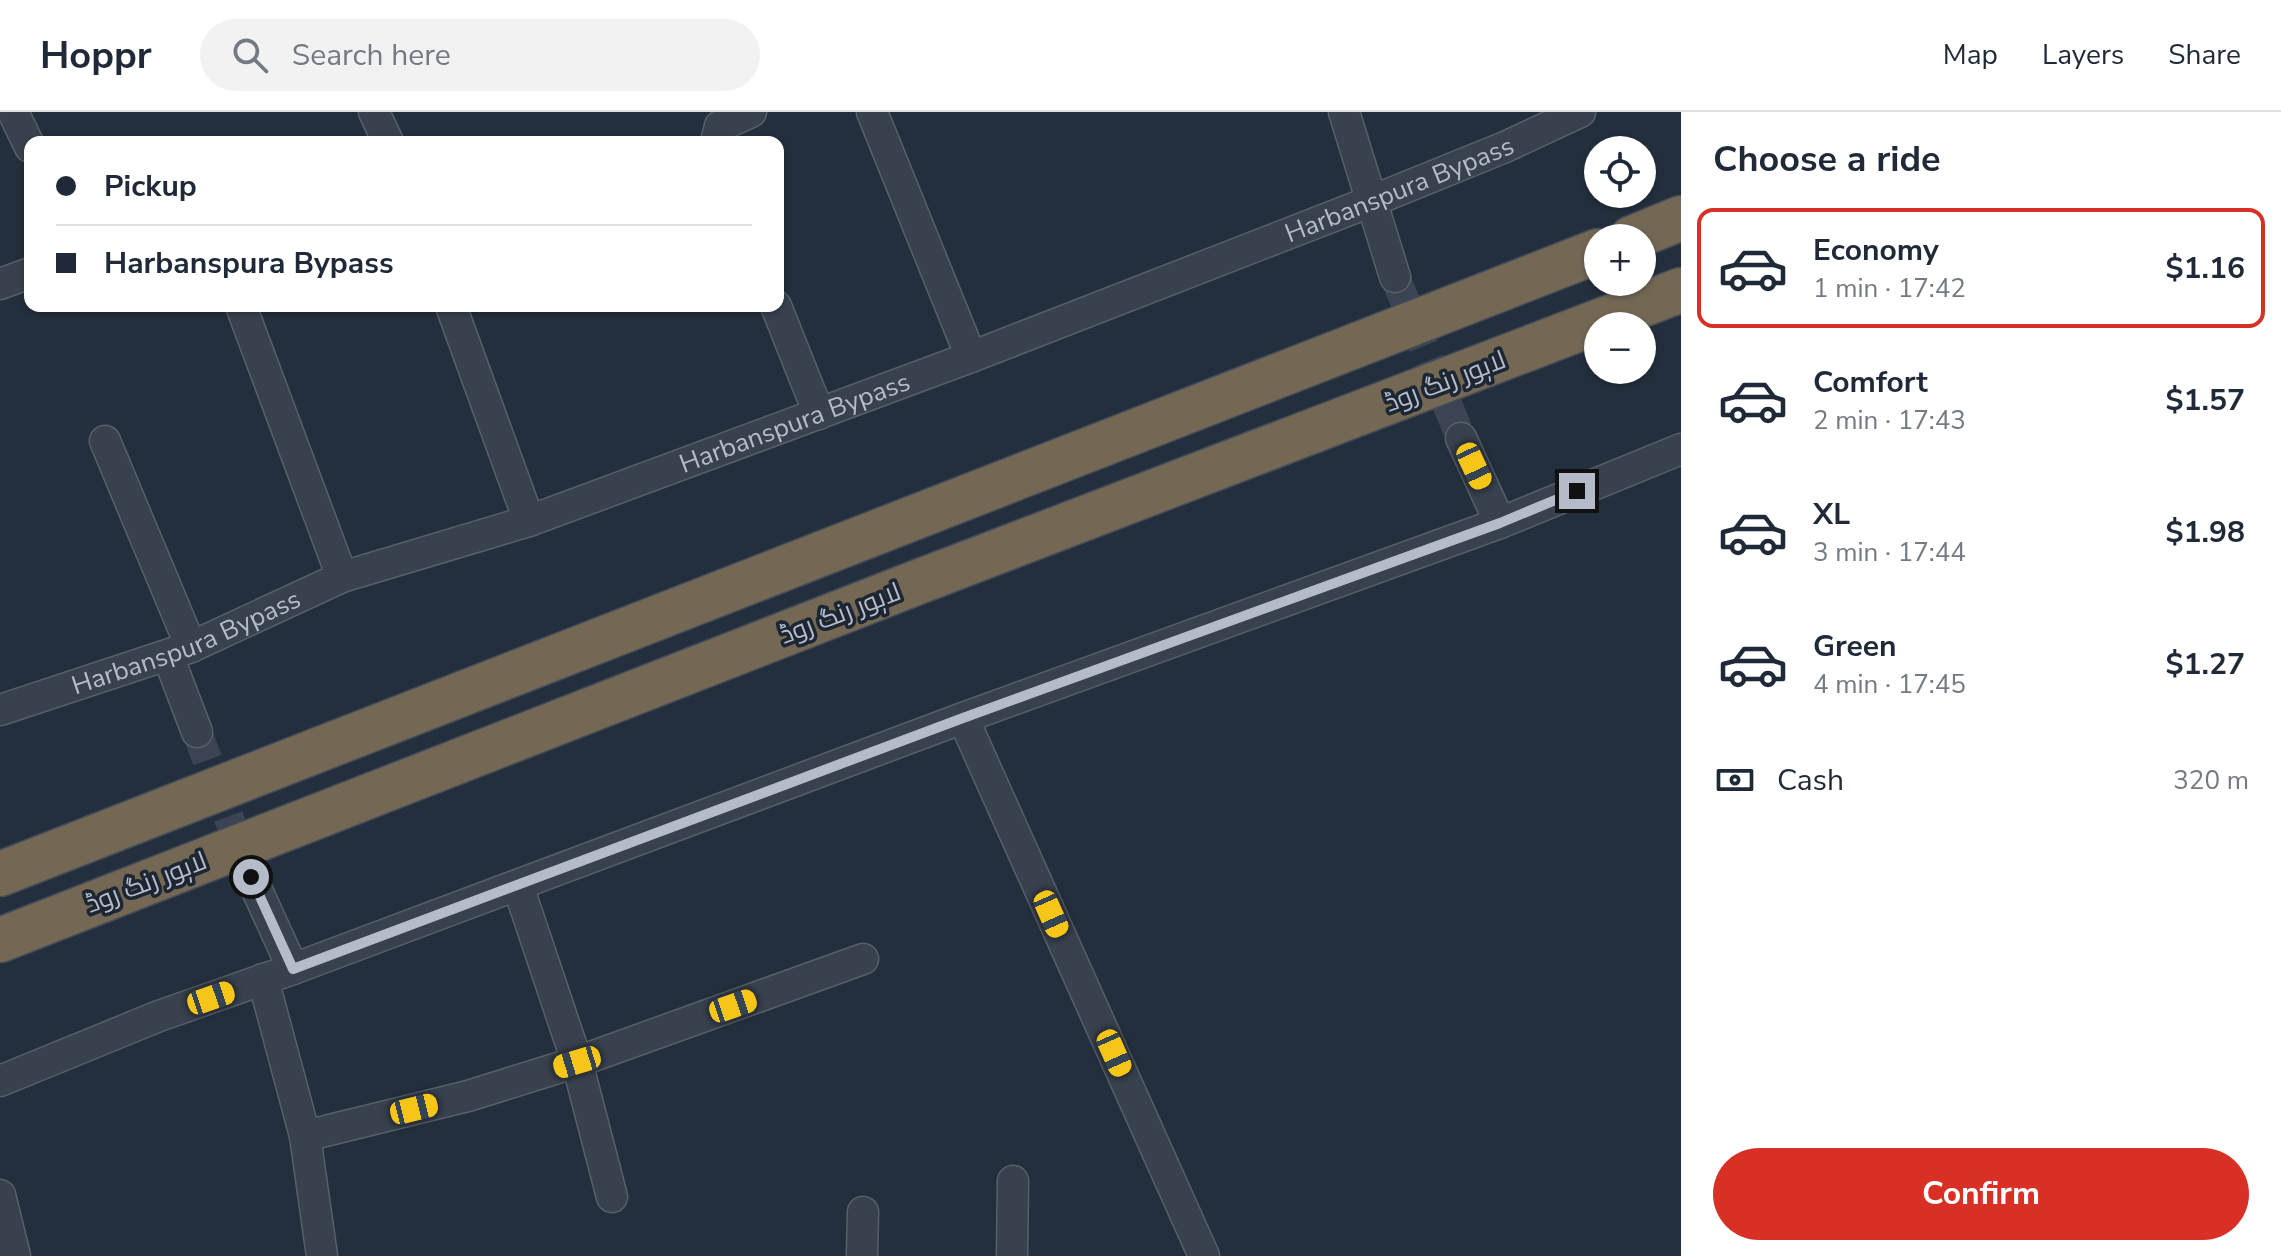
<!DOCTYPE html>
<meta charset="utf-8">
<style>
:root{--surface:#fff;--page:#f2f2f3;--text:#1f2937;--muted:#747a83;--line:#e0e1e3;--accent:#d93025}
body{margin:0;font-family:"Nunito Sans",Cairo,sans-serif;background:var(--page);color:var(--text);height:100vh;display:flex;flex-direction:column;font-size:30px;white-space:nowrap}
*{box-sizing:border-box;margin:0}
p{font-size:26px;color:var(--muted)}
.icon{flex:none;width:44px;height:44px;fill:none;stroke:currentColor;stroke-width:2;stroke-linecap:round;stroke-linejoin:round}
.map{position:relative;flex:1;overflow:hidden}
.drawer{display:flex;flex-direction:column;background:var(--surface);width:600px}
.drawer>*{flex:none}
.banner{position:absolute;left:24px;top:24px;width:760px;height:176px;border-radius:16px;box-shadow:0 2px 6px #0004;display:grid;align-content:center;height:176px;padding:0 32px;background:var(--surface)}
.controls{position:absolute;left:1584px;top:24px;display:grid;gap:16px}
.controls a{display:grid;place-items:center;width:72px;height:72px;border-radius:50%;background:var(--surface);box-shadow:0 2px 6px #0004;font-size:40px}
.end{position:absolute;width:36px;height:36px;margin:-18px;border:10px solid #b4bcc9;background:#111;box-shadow:0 0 0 4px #111}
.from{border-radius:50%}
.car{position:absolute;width:24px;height:48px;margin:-24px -12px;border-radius:10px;box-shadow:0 0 6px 2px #0007;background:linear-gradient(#f5c518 24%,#345 0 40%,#f5c518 0 76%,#345 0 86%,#f5c518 0)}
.banner b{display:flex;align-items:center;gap:28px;height:76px;font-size:30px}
.banner b+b{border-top:2px solid var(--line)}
.banner i{width:20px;height:20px;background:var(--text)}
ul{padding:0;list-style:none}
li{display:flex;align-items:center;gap:24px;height:120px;margin:0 16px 12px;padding:0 16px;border:4px solid transparent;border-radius:16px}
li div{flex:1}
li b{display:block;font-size:30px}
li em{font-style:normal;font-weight:700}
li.on{border-color:var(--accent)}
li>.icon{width:72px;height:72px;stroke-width:1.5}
h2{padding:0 32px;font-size:36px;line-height:96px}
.pay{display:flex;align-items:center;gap:20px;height:88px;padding:0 32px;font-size:30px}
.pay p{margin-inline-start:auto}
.action{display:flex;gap:16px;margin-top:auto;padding:16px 32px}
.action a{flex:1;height:92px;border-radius:48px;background:var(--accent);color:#fff;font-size:32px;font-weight:700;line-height:92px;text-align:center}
header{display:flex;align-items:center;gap:48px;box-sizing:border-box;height:112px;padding:0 40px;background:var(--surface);border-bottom:2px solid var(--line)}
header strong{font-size:38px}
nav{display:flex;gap:44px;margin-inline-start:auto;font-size:28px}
.search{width:560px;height:72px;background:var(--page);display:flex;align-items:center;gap:20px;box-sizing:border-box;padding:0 28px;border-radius:44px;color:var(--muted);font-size:30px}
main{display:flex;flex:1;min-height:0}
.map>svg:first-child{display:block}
</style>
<header>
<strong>Hoppr</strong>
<div class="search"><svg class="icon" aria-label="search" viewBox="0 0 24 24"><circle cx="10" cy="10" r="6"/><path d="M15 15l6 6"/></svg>Search here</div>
<nav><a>Map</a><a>Layers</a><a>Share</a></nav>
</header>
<main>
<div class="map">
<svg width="1681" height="1144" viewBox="0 0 1681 1144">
<rect width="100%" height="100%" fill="#242f3e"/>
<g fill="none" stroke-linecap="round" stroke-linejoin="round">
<path stroke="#3a4453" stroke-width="30" stroke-dasharray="30 15" stroke-linecap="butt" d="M 1395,165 L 1461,326
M 197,620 L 246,752"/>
<defs>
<g id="minor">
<path d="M 13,0 L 30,35"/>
<path d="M 374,0 L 388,30"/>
<path d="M 872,0 L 971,245"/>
<path d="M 1344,0 L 1395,165"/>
<path d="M 716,30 L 720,14 L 751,0"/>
<path d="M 0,172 L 30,161"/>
<path d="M 241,194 L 342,465"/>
<path d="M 451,194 L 529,409"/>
<path d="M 776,194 L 819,302"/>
<path d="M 1461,326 L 1500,411"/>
<path d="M 105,329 L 191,535"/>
<path d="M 168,544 L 197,620"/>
<path id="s1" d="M 0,598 L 191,535 L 342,465 L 529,409 L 971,245 L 1372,89 L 1505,35 L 1580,0"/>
<path d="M 963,606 L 1204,1144"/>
<path d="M 251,765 L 293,857"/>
<path d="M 518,774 L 577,950 L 612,1085"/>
<path d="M 263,867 L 305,1024 L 322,1144"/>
<path d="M 0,969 L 159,904 L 293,857 L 963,606 L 1500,411 L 1681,337"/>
<path d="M 305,1024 L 468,984 L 577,950 L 863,847"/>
<path d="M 0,1083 L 15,1144"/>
<path d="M 862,1144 L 863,1100"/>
<path d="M 1012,1144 L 1013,1069"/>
</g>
<path id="highway" d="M 1632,126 L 1681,106
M 0,762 L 1598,139
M 0,828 L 918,470 L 1681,178"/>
</defs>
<use href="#minor" stroke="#565f6c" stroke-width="33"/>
<use href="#highway" stroke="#434c59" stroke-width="47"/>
<use href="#minor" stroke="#38414e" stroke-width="30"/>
<use href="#highway" stroke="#746855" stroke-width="44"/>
</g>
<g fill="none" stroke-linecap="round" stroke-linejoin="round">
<path stroke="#b4bcc9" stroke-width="10" d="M 251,765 L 293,857 L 963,606 L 1500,411 L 1577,379"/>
</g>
<g text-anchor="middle" stroke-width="7" stroke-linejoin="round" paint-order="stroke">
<g font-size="26" fill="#b4bcc9" stroke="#1d2633">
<text dy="9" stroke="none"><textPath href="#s1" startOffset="1494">Harbanspura Bypass</textPath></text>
<text transform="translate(1445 269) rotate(-21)" y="9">لاہور رنگ روڈ</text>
<text dy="9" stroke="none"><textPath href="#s1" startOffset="846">Harbanspura Bypass</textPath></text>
<text transform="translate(840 501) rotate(-21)" y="9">لاہور رنگ روڈ</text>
<text dy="9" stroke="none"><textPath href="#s1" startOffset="198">Harbanspura Bypass</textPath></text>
<text transform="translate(146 770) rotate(-21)" y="9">لاہور رنگ روڈ</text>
</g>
</g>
</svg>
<div class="controls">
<a><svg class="icon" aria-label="locate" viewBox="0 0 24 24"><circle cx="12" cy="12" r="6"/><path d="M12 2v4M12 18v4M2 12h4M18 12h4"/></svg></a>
<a>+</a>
<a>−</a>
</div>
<i class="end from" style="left:251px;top:765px"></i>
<i class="end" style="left:1577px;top:379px"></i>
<i class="car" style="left:1474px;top:354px;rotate:155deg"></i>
<i class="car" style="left:1051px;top:802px;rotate:156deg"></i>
<i class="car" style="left:211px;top:886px;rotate:71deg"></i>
<i class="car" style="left:733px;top:894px;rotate:71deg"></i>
<i class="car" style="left:1114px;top:941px;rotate:156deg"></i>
<i class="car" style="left:577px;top:950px;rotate:253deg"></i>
<i class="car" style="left:414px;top:997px;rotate:76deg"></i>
<div class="banner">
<b><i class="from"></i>Pickup</b>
<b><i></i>Harbanspura Bypass</b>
</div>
</div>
<section class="drawer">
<h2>Choose a ride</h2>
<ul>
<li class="on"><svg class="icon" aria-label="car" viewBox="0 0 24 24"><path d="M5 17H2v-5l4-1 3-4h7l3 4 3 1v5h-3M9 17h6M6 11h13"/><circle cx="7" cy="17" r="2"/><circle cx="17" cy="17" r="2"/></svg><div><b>Economy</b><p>1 min · 17:42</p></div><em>$1.16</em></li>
<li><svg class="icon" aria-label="car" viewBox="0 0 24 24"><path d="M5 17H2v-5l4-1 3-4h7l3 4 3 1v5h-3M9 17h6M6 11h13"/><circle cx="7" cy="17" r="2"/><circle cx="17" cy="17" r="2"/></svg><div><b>Comfort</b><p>2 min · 17:43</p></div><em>$1.57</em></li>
<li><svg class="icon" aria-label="car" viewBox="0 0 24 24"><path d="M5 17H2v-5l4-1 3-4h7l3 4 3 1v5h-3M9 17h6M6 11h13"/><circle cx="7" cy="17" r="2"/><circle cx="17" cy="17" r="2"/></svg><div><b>XL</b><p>3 min · 17:44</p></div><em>$1.98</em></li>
<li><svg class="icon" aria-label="car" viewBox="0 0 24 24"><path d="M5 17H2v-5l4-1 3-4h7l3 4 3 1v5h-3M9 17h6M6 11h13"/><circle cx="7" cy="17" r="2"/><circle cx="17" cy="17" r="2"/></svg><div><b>Green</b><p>4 min · 17:45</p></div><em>$1.27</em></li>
</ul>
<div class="pay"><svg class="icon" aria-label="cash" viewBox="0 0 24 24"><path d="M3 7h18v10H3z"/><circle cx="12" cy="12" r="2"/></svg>Cash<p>320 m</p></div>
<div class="action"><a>Confirm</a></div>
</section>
</main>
